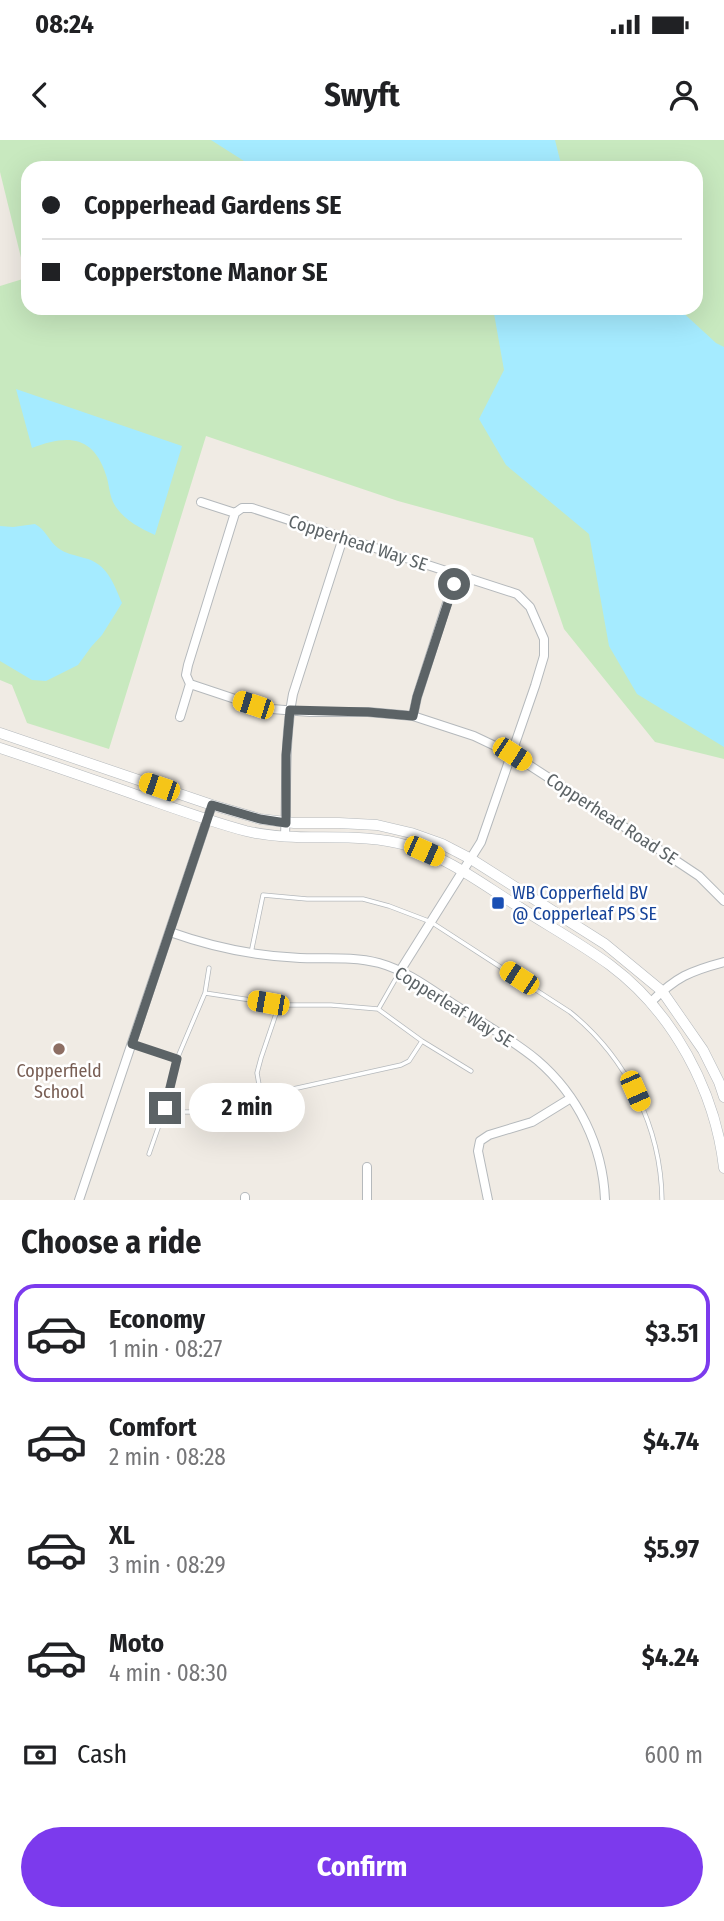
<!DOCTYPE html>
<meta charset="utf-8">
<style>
:root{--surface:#fff;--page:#f2f2f2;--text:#202124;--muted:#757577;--line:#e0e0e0;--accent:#7c3aed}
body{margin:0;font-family:"Fira Sans Condensed",sans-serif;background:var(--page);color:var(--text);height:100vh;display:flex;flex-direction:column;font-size:26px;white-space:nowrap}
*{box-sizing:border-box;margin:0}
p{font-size:23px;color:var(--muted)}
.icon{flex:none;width:38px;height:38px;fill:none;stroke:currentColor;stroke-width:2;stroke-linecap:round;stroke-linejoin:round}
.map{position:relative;height:1060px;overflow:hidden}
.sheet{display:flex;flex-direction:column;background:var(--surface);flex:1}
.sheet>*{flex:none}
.banner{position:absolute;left:21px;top:21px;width:682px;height:154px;border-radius:21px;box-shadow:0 7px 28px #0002;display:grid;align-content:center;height:154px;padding:0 21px;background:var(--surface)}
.end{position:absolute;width:32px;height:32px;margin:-16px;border:9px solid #5c6366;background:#fff;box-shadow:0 0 0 4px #fff}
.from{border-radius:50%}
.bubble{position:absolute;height:49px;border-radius:24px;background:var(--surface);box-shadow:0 7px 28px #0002;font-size:23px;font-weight:700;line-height:49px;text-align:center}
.car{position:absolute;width:21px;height:42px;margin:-21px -10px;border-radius:9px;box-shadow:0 0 5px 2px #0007;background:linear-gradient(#f5c518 24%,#345 0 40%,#f5c518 0 76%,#345 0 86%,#f5c518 0)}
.banner b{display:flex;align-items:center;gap:24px;height:66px;font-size:26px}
.banner b+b{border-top:2px solid var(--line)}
.banner i{width:18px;height:18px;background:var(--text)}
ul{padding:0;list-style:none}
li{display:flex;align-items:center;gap:21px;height:98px;margin:0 14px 10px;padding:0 7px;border:4px solid transparent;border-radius:21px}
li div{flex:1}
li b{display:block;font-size:26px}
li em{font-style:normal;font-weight:700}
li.current{border-color:var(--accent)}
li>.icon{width:63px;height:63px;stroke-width:1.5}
h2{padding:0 21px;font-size:32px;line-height:84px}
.pay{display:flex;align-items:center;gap:18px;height:77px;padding:0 21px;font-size:26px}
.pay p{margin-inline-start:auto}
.action{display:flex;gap:14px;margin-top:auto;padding:14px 21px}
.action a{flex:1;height:80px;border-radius:42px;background:var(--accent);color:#fff;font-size:28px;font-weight:700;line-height:80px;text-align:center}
.status{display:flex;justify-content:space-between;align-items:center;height:49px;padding:0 35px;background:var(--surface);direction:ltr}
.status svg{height:19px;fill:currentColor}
header{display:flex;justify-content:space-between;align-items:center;height:91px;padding:0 21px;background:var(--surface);font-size:32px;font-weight:700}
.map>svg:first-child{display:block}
</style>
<div class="status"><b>08:24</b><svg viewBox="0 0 49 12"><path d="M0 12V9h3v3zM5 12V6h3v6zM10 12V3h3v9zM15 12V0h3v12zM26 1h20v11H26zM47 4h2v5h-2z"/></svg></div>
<header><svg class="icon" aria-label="back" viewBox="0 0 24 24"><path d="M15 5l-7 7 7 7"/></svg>Swyft<svg class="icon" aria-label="person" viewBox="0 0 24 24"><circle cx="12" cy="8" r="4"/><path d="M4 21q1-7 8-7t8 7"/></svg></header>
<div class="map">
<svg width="724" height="1060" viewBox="0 0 724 1060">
<rect width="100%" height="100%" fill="#f0ebe4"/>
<path fill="#c8e9bf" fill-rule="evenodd" d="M 0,0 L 724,0 L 724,619 L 655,602 L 564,489 L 533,398 L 398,361 L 206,296 L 109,609 L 27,583 L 12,545 L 0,540 L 0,146 L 26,138 L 0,32 ZM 28,28 L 696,28 L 696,168 L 28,168 Z"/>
<path fill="#a5ebff" d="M 211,0 L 555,0 L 562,28 L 255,28 Z
M 493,168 L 678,168 L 716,203 L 724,207 L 724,607 L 637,554 L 609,506 L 589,394 L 506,325 L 479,279 L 504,230 Z
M 16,249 L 182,306 L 155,395 C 139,388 121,378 113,362 C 109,353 109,343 106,335 C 93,294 66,295 32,308 Z
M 35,384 C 46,390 49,401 58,408 C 66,414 75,415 84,418 C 107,423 114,444 122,463 L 102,495 L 91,507 L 78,525 L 46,541 L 32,540 L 0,521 L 0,386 L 13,387 Z"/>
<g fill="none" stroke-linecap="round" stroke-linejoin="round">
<defs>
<path id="service" d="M 251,813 L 263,755 L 307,759 L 363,759 L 389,766 L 431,782 L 570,872 C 627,918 661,987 662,1060
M 205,853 L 283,865 L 331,865 L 378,869 L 422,901 L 471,931
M 379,868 L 399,833
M 134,905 L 176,919
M 261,956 L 257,933 L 261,918 L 279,865
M 165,968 L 176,972 L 189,972 L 401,925 L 409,921 L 422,901
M 149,1014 L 165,968 L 177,919 L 205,853 L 209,828"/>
<path id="minor" d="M 201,362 L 235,373
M 413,576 L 417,557 L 456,435
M 180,577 L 190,544
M 285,696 C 287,649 284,600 293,554 L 343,398
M 170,792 C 212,807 254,816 300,818 C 326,819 352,816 379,823 C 408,831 433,851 458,867 C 484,884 513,900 537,920 C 578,955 603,1006 605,1060
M 400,831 L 481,702 L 535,546 L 544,516 L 544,499 L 530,467 L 517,454 L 252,368 L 242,368 L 235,373 L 188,525 L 186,535 L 190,544 L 253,565 L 272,569 L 310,572 L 368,572 L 413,576 L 474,596 L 512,614 L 669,716 L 699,736 L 724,761
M 651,862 C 676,837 690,831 724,822
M 79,1060 L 212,665
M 245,1060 L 245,1057
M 367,1060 L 367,1027
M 488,1060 L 478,1011 L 480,1001 L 489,995 L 532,982 L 571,958"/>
<path id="tertiary" d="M 0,593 L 212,665 L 260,679 L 294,683 L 339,683 L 377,685 L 411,693 L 442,704 L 471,719 L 605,804 L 662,851 L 703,910 L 719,942 L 724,957
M 0,608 C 48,624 97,641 145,658 C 179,670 212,682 246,691 C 300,704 356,690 409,706 C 448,718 482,744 516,765 C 547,785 580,803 610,825 C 673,872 715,950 724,1028"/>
</defs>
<use href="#service" stroke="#b5b9bc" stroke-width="5"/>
<use href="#minor" stroke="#b5b9bc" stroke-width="10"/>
<use href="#tertiary" stroke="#b5b9bc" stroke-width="11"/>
<use href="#service" stroke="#fff" stroke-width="3.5"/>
<use href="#minor" stroke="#fff" stroke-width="8"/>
<use href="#tertiary" stroke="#fff" stroke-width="10"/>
</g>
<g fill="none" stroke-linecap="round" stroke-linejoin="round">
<path stroke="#5c6366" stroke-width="9" d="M 165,968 L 177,919 L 132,904 L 212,665 L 260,679 L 286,683 L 286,615 L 290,570 L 368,572 L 413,576 L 417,557 L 454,444"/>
</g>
<rect fill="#1a4fb4" stroke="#fff" stroke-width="2.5" x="491" y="756" width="14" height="14" rx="3.5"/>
<circle fill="#8d6e63" stroke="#fff" stroke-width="2.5" cx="59" cy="909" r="7"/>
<g text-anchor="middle" stroke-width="5" stroke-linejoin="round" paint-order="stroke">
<g font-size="18" fill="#5c6366" stroke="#fff">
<text transform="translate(358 403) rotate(18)" y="6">Copperhead Way SE</text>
<text transform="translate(612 679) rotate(33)" y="6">Copperhead Road SE</text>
<text transform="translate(454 867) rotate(32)" y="6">Copperleaf Way SE</text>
</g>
<g font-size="18" fill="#164399" stroke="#fff" text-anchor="start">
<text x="512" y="759">WB Copperfield BV<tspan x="512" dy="21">@ Copperleaf PS SE</tspan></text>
</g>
<g font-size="18" fill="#785e54" stroke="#fff">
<text x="59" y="937">Copperfield<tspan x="59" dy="21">School</tspan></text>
</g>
</g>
</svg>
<i class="end from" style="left:454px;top:444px"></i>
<i class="end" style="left:165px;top:968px"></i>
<div class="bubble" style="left:189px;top:943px;width:116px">2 min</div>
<i class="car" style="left:253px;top:565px;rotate:288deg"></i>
<i class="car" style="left:512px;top:614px;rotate:123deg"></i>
<i class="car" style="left:159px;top:647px;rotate:289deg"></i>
<i class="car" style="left:424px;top:711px;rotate:114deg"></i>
<i class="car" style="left:519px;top:838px;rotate:303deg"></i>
<i class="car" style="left:268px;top:863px;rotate:280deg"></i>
<i class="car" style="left:635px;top:951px;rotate:156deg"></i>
<div class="banner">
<b><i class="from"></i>Copperhead Gardens SE</b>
<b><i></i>Copperstone Manor SE</b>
</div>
</div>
<section class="sheet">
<h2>Choose a ride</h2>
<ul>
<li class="current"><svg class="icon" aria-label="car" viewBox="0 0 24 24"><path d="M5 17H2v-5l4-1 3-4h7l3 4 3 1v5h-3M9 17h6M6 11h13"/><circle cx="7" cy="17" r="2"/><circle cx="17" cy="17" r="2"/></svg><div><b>Economy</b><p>1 min · 08:27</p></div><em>$3.51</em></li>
<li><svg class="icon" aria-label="car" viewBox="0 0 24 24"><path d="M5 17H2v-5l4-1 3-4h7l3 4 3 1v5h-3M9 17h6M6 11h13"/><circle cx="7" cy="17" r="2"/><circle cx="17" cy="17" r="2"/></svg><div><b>Comfort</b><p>2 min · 08:28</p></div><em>$4.74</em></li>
<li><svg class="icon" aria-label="car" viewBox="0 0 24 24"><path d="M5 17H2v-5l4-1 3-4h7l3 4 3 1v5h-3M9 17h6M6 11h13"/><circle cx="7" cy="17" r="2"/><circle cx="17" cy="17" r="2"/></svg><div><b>XL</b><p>3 min · 08:29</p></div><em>$5.97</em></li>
<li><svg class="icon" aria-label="car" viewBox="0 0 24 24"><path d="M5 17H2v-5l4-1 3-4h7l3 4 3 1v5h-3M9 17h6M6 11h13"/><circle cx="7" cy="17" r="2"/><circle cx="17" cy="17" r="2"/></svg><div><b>Moto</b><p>4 min · 08:30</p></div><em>$4.24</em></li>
</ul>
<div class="pay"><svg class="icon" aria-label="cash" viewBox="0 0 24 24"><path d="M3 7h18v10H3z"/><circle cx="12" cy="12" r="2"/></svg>Cash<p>600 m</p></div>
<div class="action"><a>Confirm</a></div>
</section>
